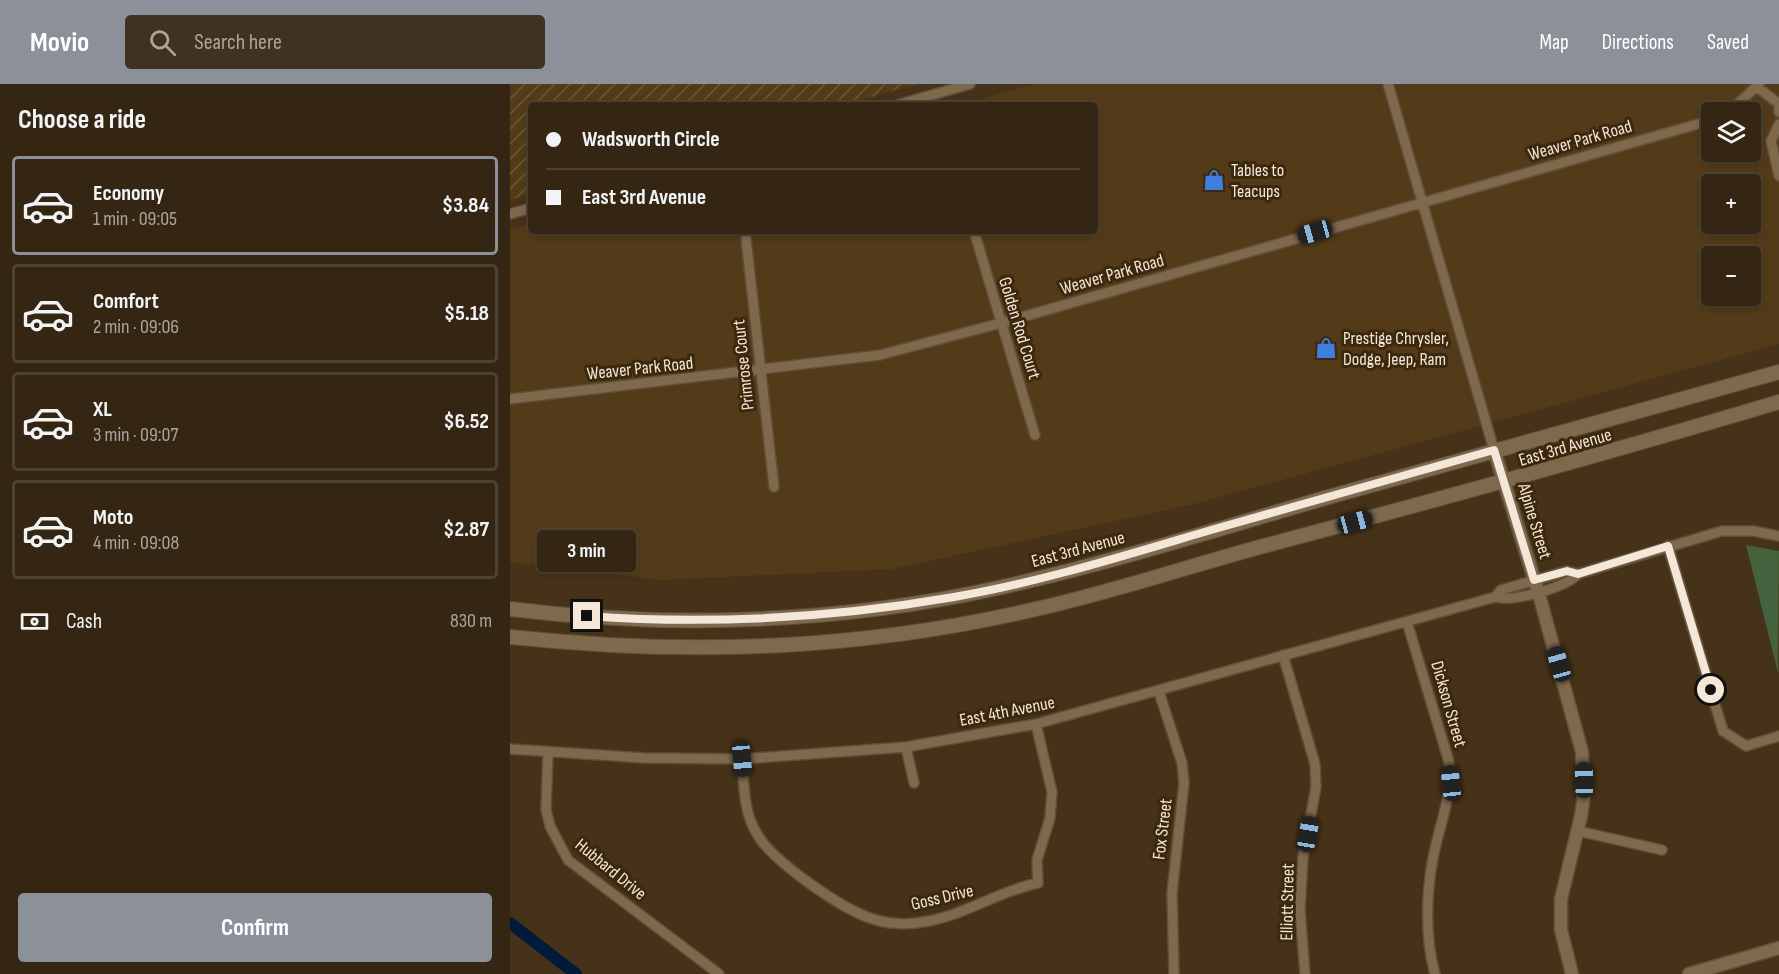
<!DOCTYPE html>
<meta charset="utf-8">
<style>
:root{--surface:#342612;--page:#3f3220;--text:#f1f3f6;--muted:#a9a59f;--line:#4e4332;--accent:#8c9099}
body{margin:0;font-family:"Sofia Sans Condensed",sans-serif;background:var(--page);color:var(--text);height:100vh;display:flex;flex-direction:column;font-size:22px;white-space:nowrap}
*{box-sizing:border-box;margin:0}
p{font-size:20px;color:var(--muted)}
.icon{flex:none;width:33px;height:33px;fill:none;stroke:currentColor;stroke-width:2;stroke-linecap:round;stroke-linejoin:round}
.map{position:relative;flex:1;overflow:hidden}
.drawer{display:flex;flex-direction:column;background:var(--surface);width:510px}
.drawer>*{flex:none}
.guide{position:absolute;left:18px;top:18px;width:570px;height:132px;border-radius:6px;box-shadow:0 3px 9px #0003,0 0 0 2px var(--line);display:grid;align-content:center;height:132px;padding:0 18px;background:var(--surface)}
.tools{position:absolute;left:1191px;top:18px;display:grid;gap:12px}
.tools a{display:grid;place-items:center;width:60px;height:60px;border-radius:6px;background:var(--surface);box-shadow:0 3px 9px #0003,0 0 0 2px var(--line);font-size:30px}
.end{position:absolute;width:27px;height:27px;margin:-14px;border:8px solid #f4e7d7;background:#111;box-shadow:0 0 0 3px #111}
.from{border-radius:50%}
.bubble{position:absolute;height:42px;border-radius:6px;background:var(--surface);box-shadow:0 3px 9px #0003,0 0 0 2px var(--line);font-size:20px;font-weight:700;line-height:42px;text-align:center}
.car{position:absolute;width:18px;height:36px;margin:-18px -9px;border-radius:8px;box-shadow:0 0 4px 2px #0007;background:linear-gradient(#222 24%,#8ab4d8 0 40%,#222 0 76%,#8ab4d8 0 86%,#222 0)}
.guide b{display:flex;align-items:center;gap:21px;height:57px;font-size:22px}
.guide b+b{border-top:2px solid var(--line)}
.guide i{width:15px;height:15px;background:var(--text)}
ul{padding:0;list-style:none}
li{display:flex;align-items:center;gap:18px;height:99px;margin:0 12px 9px;padding:0 6px;border:3px solid var(--line);border-radius:6px}
li div{flex:1}
li b{display:block;font-size:22px}
li em{font-style:normal;font-weight:700}
li.selected{border-color:var(--accent)}
li>.icon{width:54px;height:54px;stroke-width:1.5}
h2{padding:0 18px;font-size:27px;line-height:72px}
.pay{display:flex;align-items:center;gap:15px;height:66px;padding:0 18px;font-size:22px}
.pay p{margin-inline-start:auto}
.primary-button{display:flex;gap:12px;margin-top:auto;padding:12px 18px}
.primary-button a{flex:1;height:69px;border-radius:6px;background:var(--accent);color:#fff;font-size:24px;font-weight:700;line-height:69px;text-align:center}
header{display:flex;align-items:center;gap:36px;box-sizing:border-box;height:84px;padding:0 30px;background:var(--accent);color:#fff}
header strong{font-size:28px}
nav{display:flex;gap:33px;margin-inline-start:auto;font-size:21px}
.search{width:420px;height:54px;background:var(--page);display:flex;align-items:center;gap:15px;box-sizing:border-box;padding:0 21px;border-radius:6px;color:var(--muted);font-size:22px}
main{display:flex;flex:1;min-height:0}
.map>svg:first-child{display:block}
</style>
<header>
<strong>Movio</strong>
<div class="search"><svg class="icon" aria-label="search" viewBox="0 0 24 24"><circle cx="10" cy="10" r="6"/><path d="M15 15l6 6"/></svg>Search here</div>
<nav><a>Map</a><a>Directions</a><a>Saved</a></nav>
</header>
<main>
<section class="drawer">
<h2>Choose a ride</h2>
<ul>
<li class="selected"><svg class="icon" aria-label="car" viewBox="0 0 24 24"><path d="M5 17H2v-5l4-1 3-4h7l3 4 3 1v5h-3M9 17h6M6 11h13"/><circle cx="7" cy="17" r="2"/><circle cx="17" cy="17" r="2"/></svg><div><b>Economy</b><p>1 min · 09:05</p></div><em>$3.84</em></li>
<li><svg class="icon" aria-label="car" viewBox="0 0 24 24"><path d="M5 17H2v-5l4-1 3-4h7l3 4 3 1v5h-3M9 17h6M6 11h13"/><circle cx="7" cy="17" r="2"/><circle cx="17" cy="17" r="2"/></svg><div><b>Comfort</b><p>2 min · 09:06</p></div><em>$5.18</em></li>
<li><svg class="icon" aria-label="car" viewBox="0 0 24 24"><path d="M5 17H2v-5l4-1 3-4h7l3 4 3 1v5h-3M9 17h6M6 11h13"/><circle cx="7" cy="17" r="2"/><circle cx="17" cy="17" r="2"/></svg><div><b>XL</b><p>3 min · 09:07</p></div><em>$6.52</em></li>
<li><svg class="icon" aria-label="car" viewBox="0 0 24 24"><path d="M5 17H2v-5l4-1 3-4h7l3 4 3 1v5h-3M9 17h6M6 11h13"/><circle cx="7" cy="17" r="2"/><circle cx="17" cy="17" r="2"/></svg><div><b>Moto</b><p>4 min · 09:08</p></div><em>$2.87</em></li>
</ul>
<div class="pay"><svg class="icon" aria-label="cash" viewBox="0 0 24 24"><path d="M3 7h18v10H3z"/><circle cx="12" cy="12" r="2"/></svg>Cash<p>830 m</p></div>
<div class="primary-button"><a>Confirm</a></div>
</section>
<div class="map">
<svg width="1269" height="890" viewBox="0 0 1269 890">
<defs>
<pattern id="industrial-furrows" width="10" height="10" patternUnits="userSpaceOnUse" patternTransform="scale(1.5)"><rect width="10" height="10" fill="#533b19"/><path d="M-1 1l2-2M0 10L10 0M9 11l2-2" fill="none" stroke="#6c573a"/></pattern>
</defs>
<rect width="100%" height="100%" fill="#463218"/>
<path fill="#533b19" fill-rule="evenodd" d="M 525,0 L 1269,0 L 1269,260 L 680,421 L 382,485 L 151,496 L 0,478 L 0,146 L 21,140 L 21,147 L 585,147 L 585,21 L 450,21 ZM 1202,28 L 1240,28 L 1240,68 L 1202,68 ZM 1202,100 L 1240,100 L 1240,140 L 1202,140 ZM 1202,172 L 1240,172 L 1240,212 L 1202,212 Z"/>
<path fill="url(#industrial-furrows)" d="M 0,0 L 407,0 L 334,21 L 21,21 L 21,110 L 0,116 Z"/>
<path fill="#43623d" d="M 1236,461 L 1269,467 L 1268,589 Z"/>
<g fill="none" stroke-linecap="round" stroke-linejoin="round">
<path stroke="#001a3a" stroke-width="12" d="M 0,839 L 66,890"/>
<defs>
<path id="minor" d="M 878,0 L 984,366
M 1247,3 L 1269,20 L 1269,28
M 387,21 L 460,0
M 1219,28 L 1249,0
M 1269,40 L 1261,57 L 1269,92
M 0,130 L 21,124
M 464,147 L 525,351
M 236,155 L 264,403
M 0,315 L 370,271 L 491,239 L 1202,36
M 1158,462 L 1213,647 L 1236,662 L 1269,652
M 985,513 L 991,506 L 1057,487 L 1068,490
M 897,538 L 939,678 C 942,717 930,737 923,774 C 916,811 915,854 925,890
M 773,571 L 805,680 L 806,703 L 793,773 L 790,825 L 795,890
M 649,608 L 672,679 L 674,699 L 662,809 L 664,890
M 396,663 L 404,699
M 0,665 L 135,674 L 232,675 L 396,663 L 526,640 L 985,513 C 1004,518 1055,504 1068,490 L 1212,447 L 1243,447 L 1269,452
M 38,669 L 36,726 L 40,742 L 58,776 L 209,890
M 232,675 C 234,700 233,727 247,750 C 262,777 333,826 363,835 C 377,840 398,841 413,838 C 454,832 488,807 528,799 L 527,776 L 540,734 L 542,708 L 526,640
M 1068,747 L 1152,766"/>
<path id="tertiary" d="M 984,366 L 1030,514 L 1072,668 L 1074,711 L 1071,732 L 1051,815 L 1051,846 L 1062,890
M 1179,890 L 1269,864"/>
<path id="secondary" d="M 0,525 C 161,545 329,539 488,504 C 600,479 711,444 822,412 C 970,370 1120,330 1269,288
M 0,553 C 180,572 350,566 526,525 C 607,507 685,480 765,459 C 934,414 1102,368 1269,318"/>
</defs>
<use href="#minor" stroke="#604f38" stroke-width="12"/>
<use href="#tertiary" stroke="#604f38" stroke-width="15"/>
<use href="#secondary" stroke="#604f38" stroke-width="16"/>
<use href="#minor" stroke="#7f694d" stroke-width="9"/>
<use href="#tertiary" stroke="#7f694d" stroke-width="12"/>
<use href="#secondary" stroke="#7f694d" stroke-width="14"/>
</g>
<g fill="none" stroke-linecap="round" stroke-linejoin="round">
<path stroke="#f4e7d7" stroke-width="8" d="M 77,532 C 200,541 323,534 444,513 C 531,498 616,471 701,446 C 795,419 890,393 984,366 L 1024,496 L 1057,487 L 1068,490 L 1158,462 L 1201,606"/>
</g>
<defs>
<symbol id="shop-bare" viewBox="-9 -9 18 18"><path d="M-5-2.5h2.3a2.7 3.5 0 0 1 5.4 0H5L5.5 6h-11ZM-1.5-2.5h3a1.5 2.3 0 0 0-3 0Z" fill="#3f7fe0" stroke="#3c280d" stroke-width="2.5" paint-order="stroke"/></symbol>
</defs>
<g fill-rule="evenodd">
<use href="#shop-bare" x="689" y="81" width="30" height="30"/>
<use href="#shop-bare" x="801" y="249" width="30" height="30"/>
</g>
<g text-anchor="middle" stroke-width="6" stroke-linejoin="round" paint-order="stroke">
<g font-size="18" fill="#f4e7d7" stroke="#3c280d">
<text transform="translate(1070 56) rotate(-16)" y="6">Weaver Park Road</text>
<text transform="translate(602 190) rotate(-16)" y="6">Weaver Park Road</text>
<text transform="translate(510 244) rotate(73)" y="6">Golden Rod Court</text>
<text transform="translate(233 281) rotate(-96)" y="6">Primrose Court</text>
<text transform="translate(130 284) rotate(-6)" y="6">Weaver Park Road</text>
<text transform="translate(1055 363) rotate(-16)" y="6">East 3rd Avenue</text>
<text transform="translate(1025 437) rotate(73)" y="6">Alpine Street</text>
<text transform="translate(568 465) rotate(-15)" y="6">East 3rd Avenue</text>
<text transform="translate(939 620) rotate(74)" y="6">Dickson Street</text>
<text transform="translate(497 627) rotate(-11)" y="6">East 4th Avenue</text>
<text transform="translate(652 745) rotate(-83)" y="6">Fox Street</text>
<text transform="translate(101 785) rotate(39)" y="6">Hubbard Drive</text>
<text transform="translate(432 813) rotate(-13)" y="6">Goss Drive</text>
<text transform="translate(777 818) rotate(-89)" y="6">Elliott Street</text>
</g>
<g font-size="18" fill="#f4e7d7" stroke="#3c280d" text-anchor="start">
<text x="721" y="92">Tables to<tspan x="721" dy="21">Teacups</tspan></text>
<text x="833" y="260">Prestige Chrysler,<tspan x="833" dy="21">Dodge, Jeep, Ram</tspan></text>
</g>
</g>
</svg>
<div class="tools">
<a><svg class="icon" aria-label="layers" viewBox="0 0 24 24"><path d="M12 4l9 5-9 5-9-5zM3 14l9 5 9-5"/></svg></a>
<a>+</a>
<a>−</a>
</div>
<i class="end from" style="left:1201px;top:606px"></i>
<i class="end" style="left:77px;top:532px"></i>
<div class="bubble" style="left:27px;top:446px;width:99px">3 min</div>
<i class="car" style="left:805px;top:148px;rotate:254deg"></i>
<i class="car" style="left:845px;top:438px;rotate:75deg"></i>
<i class="car" style="left:1049px;top:580px;rotate:344deg"></i>
<i class="car" style="left:232px;top:675px;rotate:175deg"></i>
<i class="car" style="left:1074px;top:696px;rotate:359deg"></i>
<i class="car" style="left:941px;top:699px;rotate:354deg"></i>
<i class="car" style="left:798px;top:750px;rotate:10deg"></i>
<div class="guide">
<b><i class="from"></i>Wadsworth Circle</b>
<b><i></i>East 3rd Avenue</b>
</div>
</div>
</main>
